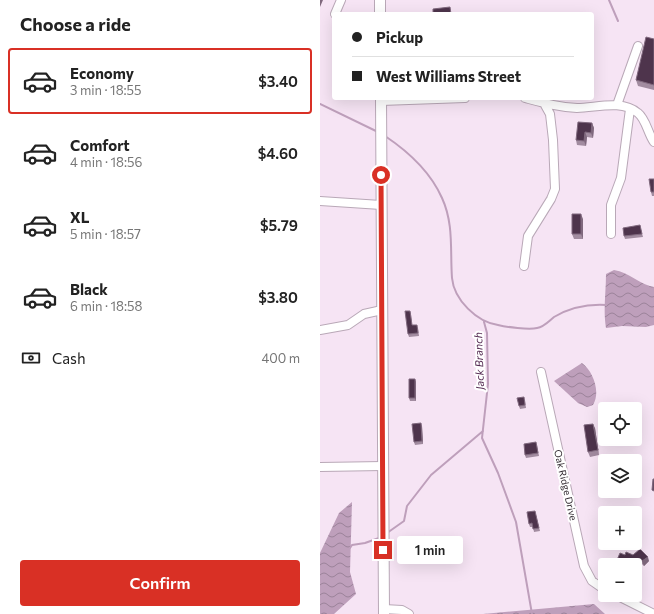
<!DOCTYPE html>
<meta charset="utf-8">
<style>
:root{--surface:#fff;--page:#f2f2f2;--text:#222;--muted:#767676;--line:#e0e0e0;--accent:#d93025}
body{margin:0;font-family:Commissioner,sans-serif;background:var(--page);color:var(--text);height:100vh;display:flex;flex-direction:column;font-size:15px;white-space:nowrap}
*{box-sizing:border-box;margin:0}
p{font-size:13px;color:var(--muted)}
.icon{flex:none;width:22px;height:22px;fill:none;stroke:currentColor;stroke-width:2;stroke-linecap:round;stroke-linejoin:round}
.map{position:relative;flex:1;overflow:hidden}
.drawer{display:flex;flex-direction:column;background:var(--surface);width:320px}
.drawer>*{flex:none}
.hud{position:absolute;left:12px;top:12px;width:262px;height:88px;border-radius:4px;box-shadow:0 4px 16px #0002;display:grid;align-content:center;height:88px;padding:0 20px;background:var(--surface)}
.buttons{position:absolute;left:278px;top:402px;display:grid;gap:8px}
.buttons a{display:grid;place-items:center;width:44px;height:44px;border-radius:4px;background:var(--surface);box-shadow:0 4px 16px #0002;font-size:20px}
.end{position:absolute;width:18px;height:18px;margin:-9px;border:5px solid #d93025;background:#fff;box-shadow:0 0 0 2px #fff}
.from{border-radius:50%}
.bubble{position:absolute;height:28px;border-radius:4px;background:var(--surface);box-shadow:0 4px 16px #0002;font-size:13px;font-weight:600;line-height:28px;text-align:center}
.hud b{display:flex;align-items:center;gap:14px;height:38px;font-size:15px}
.hud b+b{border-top:1px solid var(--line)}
.hud i{width:10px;height:10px;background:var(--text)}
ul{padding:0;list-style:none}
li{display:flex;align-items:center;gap:12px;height:66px;margin:0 8px 6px;padding:0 12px;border:2px solid transparent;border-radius:4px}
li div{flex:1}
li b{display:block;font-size:15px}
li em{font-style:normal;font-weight:600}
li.active{border-color:var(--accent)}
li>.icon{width:36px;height:36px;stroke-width:1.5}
h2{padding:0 20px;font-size:18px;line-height:48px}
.pay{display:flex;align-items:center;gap:10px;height:44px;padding:0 20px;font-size:15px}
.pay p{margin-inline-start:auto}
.button{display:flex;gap:8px;margin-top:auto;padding:8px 20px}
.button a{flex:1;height:46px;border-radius:4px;background:var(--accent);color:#fff;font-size:16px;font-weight:600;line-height:46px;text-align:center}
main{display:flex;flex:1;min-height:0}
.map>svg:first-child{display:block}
</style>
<main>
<section class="drawer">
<h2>Choose a ride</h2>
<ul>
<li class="active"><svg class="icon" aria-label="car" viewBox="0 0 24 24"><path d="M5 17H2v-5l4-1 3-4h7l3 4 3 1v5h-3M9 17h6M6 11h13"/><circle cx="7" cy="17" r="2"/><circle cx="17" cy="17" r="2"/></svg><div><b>Economy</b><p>3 min · 18:55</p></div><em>$3.40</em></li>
<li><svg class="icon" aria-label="car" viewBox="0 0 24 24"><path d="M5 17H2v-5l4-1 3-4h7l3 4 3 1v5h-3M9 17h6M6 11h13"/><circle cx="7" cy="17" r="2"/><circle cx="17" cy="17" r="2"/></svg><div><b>Comfort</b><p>4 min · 18:56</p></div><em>$4.60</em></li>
<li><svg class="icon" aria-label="car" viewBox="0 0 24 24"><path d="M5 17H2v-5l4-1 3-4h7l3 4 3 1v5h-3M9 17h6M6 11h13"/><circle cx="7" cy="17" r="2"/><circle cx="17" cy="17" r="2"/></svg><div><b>XL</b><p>5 min · 18:57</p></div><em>$5.79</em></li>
<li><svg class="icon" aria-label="car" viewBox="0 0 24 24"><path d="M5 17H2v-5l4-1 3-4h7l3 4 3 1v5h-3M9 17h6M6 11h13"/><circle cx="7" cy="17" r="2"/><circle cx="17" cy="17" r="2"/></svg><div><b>Black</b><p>6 min · 18:58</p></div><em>$3.80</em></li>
</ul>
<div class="pay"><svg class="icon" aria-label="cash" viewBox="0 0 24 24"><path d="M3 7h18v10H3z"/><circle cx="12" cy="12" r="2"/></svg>Cash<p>400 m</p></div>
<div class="button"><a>Confirm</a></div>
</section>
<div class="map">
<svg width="334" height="614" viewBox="0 0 334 614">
<defs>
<pattern id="water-waves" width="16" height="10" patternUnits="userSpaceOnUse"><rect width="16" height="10" fill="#be9fbb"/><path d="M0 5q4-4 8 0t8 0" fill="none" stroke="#9b8299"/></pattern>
</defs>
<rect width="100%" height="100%" fill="#f6e4f4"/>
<path fill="url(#water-waves)" d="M 294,270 C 309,272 320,285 334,287 L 334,325 L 326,327 L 302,326 L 286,328 C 283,310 286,293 286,274 Z
M 262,363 C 273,371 281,392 273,405 L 267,407 L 258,403 L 234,381 Z
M 32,502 L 30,572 L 36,594 L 14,614 L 0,614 L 0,553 L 19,513 Z
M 274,604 L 285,614 L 163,614 Z"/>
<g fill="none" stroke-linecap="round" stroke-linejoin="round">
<path stroke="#be9fbb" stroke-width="2" d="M 289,0 L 298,21
M 0,104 L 58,132
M 65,136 C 89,152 110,171 122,198 C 134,224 130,251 132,278 C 134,300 157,322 178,325 C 186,327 209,330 217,328 C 224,327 229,321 234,317 C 251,307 268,304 286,305
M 164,322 L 167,333 L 168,384 L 162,438 L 178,473 L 196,522 L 212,614
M 67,533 L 84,521 L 87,506 L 111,475 L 163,431
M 30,548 L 32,545 L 45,543 L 59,538"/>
<defs>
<path id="minor" d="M 15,14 L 21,0
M 205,98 C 224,103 238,107 257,108 C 276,108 301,99 318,113 C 326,119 328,134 334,142
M 61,101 L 145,98
M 297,105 L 318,46
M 0,201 L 61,205
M 291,234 L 291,205 L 301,178 L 310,109
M 204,266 L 208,236 L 231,199 L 235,189 L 233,140 L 230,114 L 225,105 L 226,98
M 0,330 L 28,325 L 44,314 L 62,310
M 221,372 L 264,566 L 272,581 L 285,590
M 0,467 L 63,466
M 296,595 L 334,614
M 64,609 L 82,610 L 89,614"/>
<path id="major" d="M 60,0 L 60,14
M 61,98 L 64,614"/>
</defs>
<use href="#minor" stroke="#b9a8b7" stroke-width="10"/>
<use href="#major" stroke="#b9a8b7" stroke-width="12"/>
<use href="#minor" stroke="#fff" stroke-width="8"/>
<use href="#major" stroke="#fff" stroke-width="10"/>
</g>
<path fill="#a28ca0" d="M 334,39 L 334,90 L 318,86 L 316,80 Z
M 272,123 L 274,128 L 273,138 L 267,137 L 266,146 L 257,145 L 256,140 Z
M 334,179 L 334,196 L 332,196 L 331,192 Z
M 263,219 L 263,239 L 254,239 L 252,234 Z
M 320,225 L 323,237 L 305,239 L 304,236 Z
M 90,311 L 91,314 L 92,325 L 98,328 L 99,336 L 89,337 L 88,334 Z
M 95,379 L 96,382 L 96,401 L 90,401 L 89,398 Z
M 205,400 L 206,408 L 200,409 L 199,406 Z
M 102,426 L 103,444 L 95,445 L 94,442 Z
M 275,428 L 279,455 L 270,457 L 268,452 Z
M 217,445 L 219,456 L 206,458 L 205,455 Z
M 215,511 L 220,531 L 214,532 L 213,527 L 210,527 L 209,524 Z
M 305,555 L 313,555 L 329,561 L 324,566 L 321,563 L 316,573 L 315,573 L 315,565 L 299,565 L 298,564 L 297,560 Z"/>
<path fill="#80697e" d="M 0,0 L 3,0 L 0,7 Z
M 272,123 L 274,128 L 273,138 L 271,133 Z
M 265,132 L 267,137 L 266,146 L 264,141 Z
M 261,214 L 263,219 L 263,239 L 261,234 Z
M 95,379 L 96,382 L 96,401 L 95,398 Z
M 101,423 L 102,426 L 103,444 L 102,441 Z
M 273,424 L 275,428 L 279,455 L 278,450 Z
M 328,557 L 329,561 L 324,566 L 322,561 Z
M 320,559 L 321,563 L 316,573 L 315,568 Z"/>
<path fill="#4e344c" stroke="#80697e" d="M 130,7 L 131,14 L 113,14 L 113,9 Z
M 326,37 L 334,39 L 334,85 L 316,80 Z
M 258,122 L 272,123 L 271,133 L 265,132 L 264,141 L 256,140 Z
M 329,179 L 334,179 L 334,192 L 331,192 Z
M 252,214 L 261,214 L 261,234 L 252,234 Z
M 320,225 L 322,234 L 304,236 L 303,228 Z
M 85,311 L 90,311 L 92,325 L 97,325 L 98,333 L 88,334 Z
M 89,379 L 95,379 L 95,398 L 89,398 Z
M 204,397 L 205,405 L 199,406 L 197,398 Z
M 101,423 L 102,441 L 94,442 L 92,424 Z
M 273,424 L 278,450 L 268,452 L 264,425 Z
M 216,442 L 218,453 L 205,455 L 204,444 Z
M 333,479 L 334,479 L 334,491 L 332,490 Z
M 215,511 L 219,528 L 213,529 L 212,523 L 209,524 L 207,512 Z
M 320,549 L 328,557 L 322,561 L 320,559 L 315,568 L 315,565 L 306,565 L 297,560 L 300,553 L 305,555 L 306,552 L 313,555 Z"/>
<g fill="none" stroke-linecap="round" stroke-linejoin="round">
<path stroke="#d93025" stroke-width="5" d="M 61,175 L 63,550"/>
</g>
<g text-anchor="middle" stroke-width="4" stroke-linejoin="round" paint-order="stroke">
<g font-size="10" fill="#352e34" stroke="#fff">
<text transform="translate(246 485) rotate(77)" y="4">Oak Ridge Drive</text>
</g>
<g font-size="11" font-style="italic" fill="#552c53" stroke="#fff">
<text transform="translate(159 361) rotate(-92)" y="4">Jack Branch</text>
</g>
</g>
</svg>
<div class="buttons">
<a><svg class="icon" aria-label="locate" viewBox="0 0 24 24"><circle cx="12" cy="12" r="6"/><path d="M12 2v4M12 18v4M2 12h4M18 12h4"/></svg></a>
<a><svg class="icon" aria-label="layers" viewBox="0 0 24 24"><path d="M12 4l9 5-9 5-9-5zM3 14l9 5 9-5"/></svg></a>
<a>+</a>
<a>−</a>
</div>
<i class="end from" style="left:61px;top:175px"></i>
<i class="end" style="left:63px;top:550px"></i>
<div class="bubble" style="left:77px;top:536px;width:66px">1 min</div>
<div class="hud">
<b><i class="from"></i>Pickup</b>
<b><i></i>West Williams Street</b>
</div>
</div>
</main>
